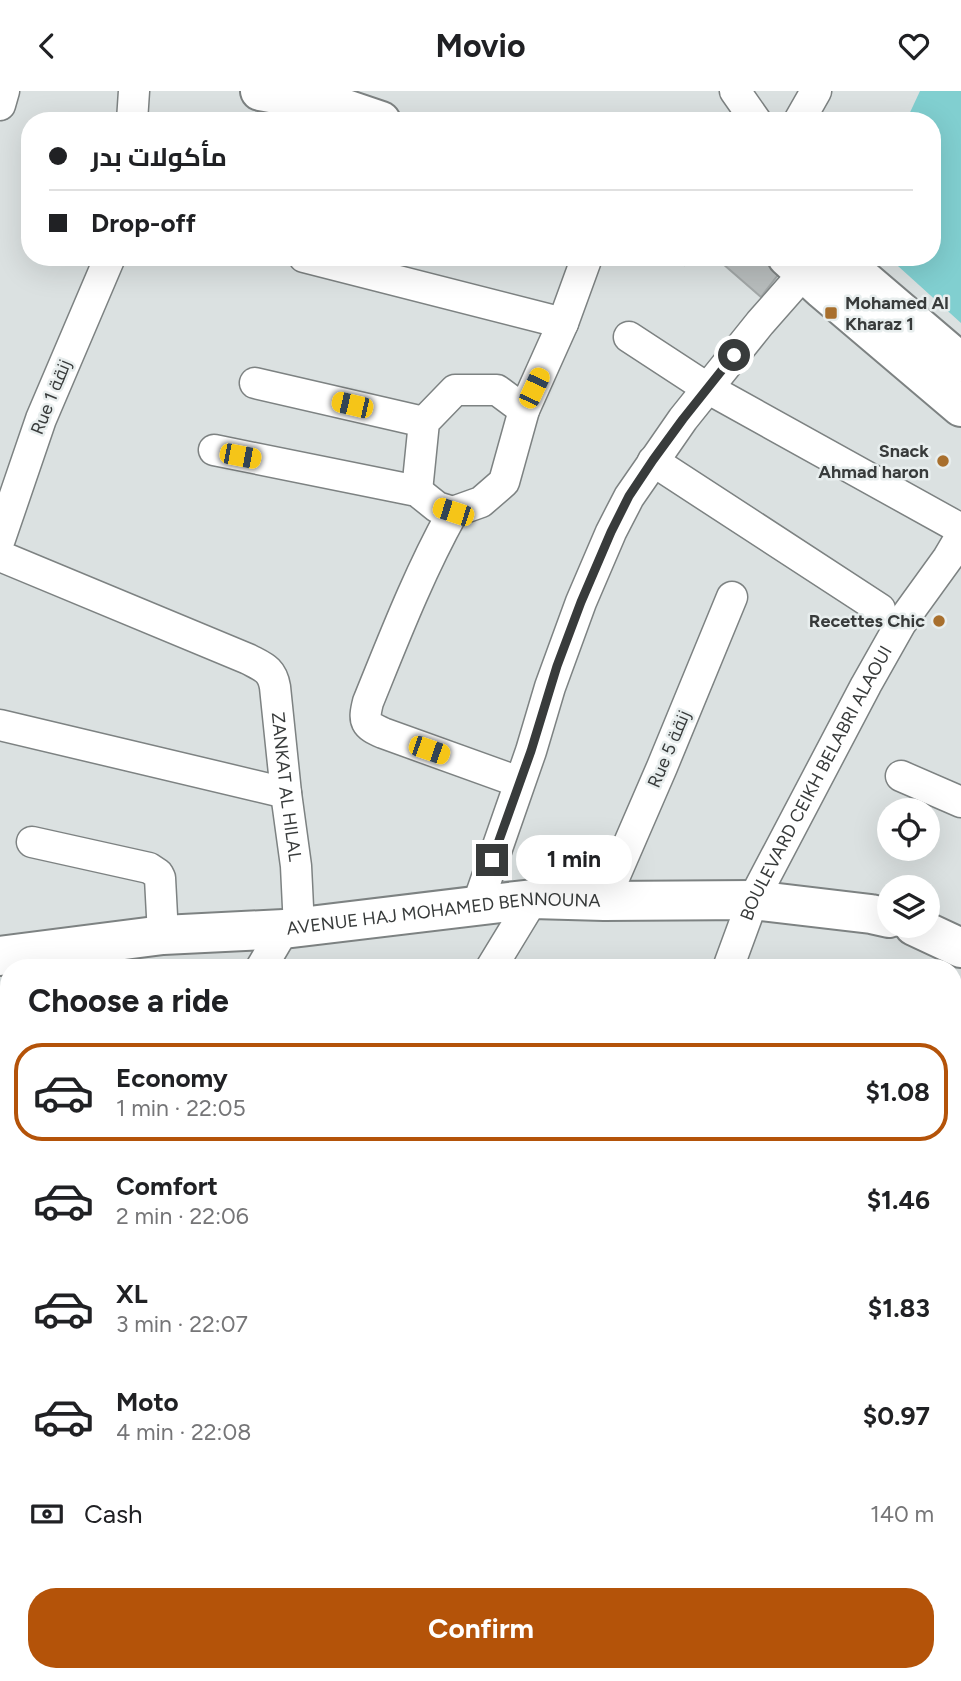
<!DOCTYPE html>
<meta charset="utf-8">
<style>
:root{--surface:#fff;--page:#f2f2f2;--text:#202124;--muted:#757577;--line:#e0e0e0;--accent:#b45309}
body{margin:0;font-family:Figtree,Cairo,sans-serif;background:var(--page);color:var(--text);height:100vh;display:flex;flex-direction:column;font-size:26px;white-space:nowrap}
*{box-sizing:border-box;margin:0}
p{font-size:23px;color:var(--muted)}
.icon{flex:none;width:38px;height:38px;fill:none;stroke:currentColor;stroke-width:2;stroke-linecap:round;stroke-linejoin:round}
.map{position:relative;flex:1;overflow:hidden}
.sheet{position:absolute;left:0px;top:868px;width:962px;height:723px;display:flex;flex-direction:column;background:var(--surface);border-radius:28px 28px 0 0;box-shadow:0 7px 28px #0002}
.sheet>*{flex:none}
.hud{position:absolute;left:21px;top:21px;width:920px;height:154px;border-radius:28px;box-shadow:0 7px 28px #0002;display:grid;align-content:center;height:154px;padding:0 28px;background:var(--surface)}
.controls{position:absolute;left:877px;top:707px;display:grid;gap:14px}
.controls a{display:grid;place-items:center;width:63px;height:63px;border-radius:50%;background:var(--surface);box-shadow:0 7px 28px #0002;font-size:35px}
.end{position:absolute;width:32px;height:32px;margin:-16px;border:9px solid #383b3b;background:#fff;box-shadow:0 0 0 4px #fff}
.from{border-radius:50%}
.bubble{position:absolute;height:49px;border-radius:24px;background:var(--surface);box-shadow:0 7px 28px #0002;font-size:23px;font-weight:700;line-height:49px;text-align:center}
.car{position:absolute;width:21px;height:42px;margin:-21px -10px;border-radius:9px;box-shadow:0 0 5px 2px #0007;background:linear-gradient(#f5c518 24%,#345 0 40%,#f5c518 0 76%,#345 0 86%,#f5c518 0)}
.hud b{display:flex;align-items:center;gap:24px;height:66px;font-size:26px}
.hud b+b{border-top:2px solid var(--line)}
.hud i{width:18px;height:18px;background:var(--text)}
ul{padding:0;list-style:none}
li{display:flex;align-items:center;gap:21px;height:98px;margin:0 14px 10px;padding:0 14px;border:4px solid transparent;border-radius:28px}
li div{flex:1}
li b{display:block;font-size:26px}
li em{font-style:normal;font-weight:700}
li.active{border-color:var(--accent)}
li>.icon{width:63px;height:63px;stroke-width:1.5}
h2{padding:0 28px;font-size:32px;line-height:84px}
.pay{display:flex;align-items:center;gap:18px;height:77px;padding:0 28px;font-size:26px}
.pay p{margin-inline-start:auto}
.button{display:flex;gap:14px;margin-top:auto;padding:14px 28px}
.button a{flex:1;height:80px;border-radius:28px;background:var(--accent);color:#fff;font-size:28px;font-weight:700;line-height:80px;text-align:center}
header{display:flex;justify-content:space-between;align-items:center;height:91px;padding:0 28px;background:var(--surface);font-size:32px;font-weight:700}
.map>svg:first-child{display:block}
</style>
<header><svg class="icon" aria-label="back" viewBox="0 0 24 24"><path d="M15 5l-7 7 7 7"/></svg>Movio<svg class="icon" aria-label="heart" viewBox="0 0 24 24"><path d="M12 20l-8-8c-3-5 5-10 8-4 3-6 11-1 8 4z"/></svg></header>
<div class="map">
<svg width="961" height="1590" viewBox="0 0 961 1590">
<rect width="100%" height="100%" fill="#dbe1e1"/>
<path fill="#81cfd0" d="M 920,0 L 961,0 L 961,232 L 888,166 L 933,166 L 933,30 L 906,30 Z"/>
<path fill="#b8bdbd" stroke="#a2a7a7" stroke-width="2" d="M 659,166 L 686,166 L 684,174 Z
M 715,166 L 756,166 L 781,180 L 761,206 Z"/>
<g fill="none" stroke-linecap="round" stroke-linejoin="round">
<defs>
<path id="lane" d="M 951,1590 L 951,1582"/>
<g id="street">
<path d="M 735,0 L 756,30"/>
<path d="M 0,14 L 4,0"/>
<path d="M 132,30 L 134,0"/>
<path d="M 799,30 L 816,0"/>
<path d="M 304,166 L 563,232"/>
<path d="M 629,246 L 707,297 L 961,438"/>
<path d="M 255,292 L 424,331"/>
<path d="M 214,359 L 417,400 L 437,416 L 453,421"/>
<path d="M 653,370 L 880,518"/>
<path d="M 417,400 L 424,331 L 455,299 L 497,299 L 524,319"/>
<path d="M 453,421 C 419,482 394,547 368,611 C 363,631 365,634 383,642 L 519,691"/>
<path d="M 453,421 L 481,411 L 504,391 L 524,319 L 563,232 L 587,166"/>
<path d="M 0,448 L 41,328 L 110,166"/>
<path id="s1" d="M 0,465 L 248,568 C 263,576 272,578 275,596 L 286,702 L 296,775 L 299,837"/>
<path d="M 0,634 L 286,702"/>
<path d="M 901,685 L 961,711"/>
<path d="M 32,751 L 149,777 L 158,783 L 160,787 L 163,844"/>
<path d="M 604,810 L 662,676 L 732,506"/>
<path d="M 477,815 L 531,660 L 550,596 L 581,511 L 611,441 L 629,406 L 683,328 L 760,232 L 804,182"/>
<path d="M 261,877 L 284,838"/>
<path d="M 491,877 L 533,808"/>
<path id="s2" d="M 728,877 L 753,809 L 866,594 L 901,532 L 948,467 L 961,445"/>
<path d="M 0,963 L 9,968"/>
<path d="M 0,1187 L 9,1192"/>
<path d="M 0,1311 L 9,1317"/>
<path d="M 954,1344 L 961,1349"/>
<path d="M 414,1582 L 425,1590"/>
<path d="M 668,1582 L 674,1590"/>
<path d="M 912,1582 L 924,1590"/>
<path d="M 307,1590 L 311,1582"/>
</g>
<g id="secondary">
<path d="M 260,0 L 331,13 L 381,30"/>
<path d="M 787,166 L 822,198 L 961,316"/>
<path d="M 837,166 L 961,272"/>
<path d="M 914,835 L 961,857"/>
<path id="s3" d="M 0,865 L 163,844 L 284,838 L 533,808 L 604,810 L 753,809 L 871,823 L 889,827"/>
</g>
</defs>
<use href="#lane" stroke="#7d8282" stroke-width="19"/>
<use href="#street" stroke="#7d8282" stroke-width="33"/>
<use href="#secondary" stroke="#7d8282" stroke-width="42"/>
<use href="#lane" stroke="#fff" stroke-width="16"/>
<use href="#street" stroke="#fff" stroke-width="30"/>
<use href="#secondary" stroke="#fff" stroke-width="38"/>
</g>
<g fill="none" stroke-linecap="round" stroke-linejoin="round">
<path stroke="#383b3b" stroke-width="9" d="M 492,769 L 531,660 L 557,575 L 581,511 L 611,441 L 629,405 L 653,369 L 683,328 L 734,264"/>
</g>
<g fill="#a86f2d" stroke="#e8eeee" stroke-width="2.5">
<rect x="824" y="215" width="14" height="14" rx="3.5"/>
<circle cx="943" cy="370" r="7"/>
<circle cx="939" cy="530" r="7"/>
</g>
<g text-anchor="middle" stroke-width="5" stroke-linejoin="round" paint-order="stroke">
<g font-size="18" font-weight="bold" fill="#383b3b" stroke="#e8eeee" text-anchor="end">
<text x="845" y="218" text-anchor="start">Mohamed Al<tspan x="845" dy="21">Kharaz 1</tspan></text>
<text x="929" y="366">Snack<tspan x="929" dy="21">Ahmad haron</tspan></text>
<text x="925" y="536">Recettes Chic</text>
</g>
<g font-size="18" fill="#383b3b" stroke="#e8eeee">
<text transform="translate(51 306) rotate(-68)" y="6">Rue 1 زنقة</text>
<text transform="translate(669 658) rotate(-67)" y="6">Rue 5 زنقة</text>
<text dy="6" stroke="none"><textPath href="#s2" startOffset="205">BOULEVARD CEIKH BELABRI ALAOUI</textPath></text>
<text dy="6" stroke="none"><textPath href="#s1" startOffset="410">ZANKAT AL HILAL</textPath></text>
<text dy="6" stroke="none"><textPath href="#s3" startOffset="446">AVENUE HAJ MOHAMED BENNOUNA</textPath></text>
</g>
</g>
</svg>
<div class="controls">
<a><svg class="icon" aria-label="locate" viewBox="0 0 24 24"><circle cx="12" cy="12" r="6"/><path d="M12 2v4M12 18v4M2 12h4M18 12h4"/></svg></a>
<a><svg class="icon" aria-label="layers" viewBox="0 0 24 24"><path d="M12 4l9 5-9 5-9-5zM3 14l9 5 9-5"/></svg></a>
</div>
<i class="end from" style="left:734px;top:264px"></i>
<i class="end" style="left:492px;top:769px"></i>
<div class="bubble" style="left:516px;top:744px;width:116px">1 min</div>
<i class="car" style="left:534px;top:297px;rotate:25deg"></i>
<i class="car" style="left:352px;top:314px;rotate:283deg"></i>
<i class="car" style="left:240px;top:365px;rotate:101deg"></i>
<i class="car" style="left:453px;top:421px;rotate:288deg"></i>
<i class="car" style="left:429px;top:659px;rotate:109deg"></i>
<div class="hud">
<b><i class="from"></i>مأكولات بدر</b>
<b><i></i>Drop-off</b>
</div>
<section class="sheet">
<h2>Choose a ride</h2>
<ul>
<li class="active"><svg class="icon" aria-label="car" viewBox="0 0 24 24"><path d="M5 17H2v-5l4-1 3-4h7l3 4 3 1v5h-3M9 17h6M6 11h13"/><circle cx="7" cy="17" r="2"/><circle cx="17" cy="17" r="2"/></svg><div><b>Economy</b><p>1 min · 22:05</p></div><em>$1.08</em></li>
<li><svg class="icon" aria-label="car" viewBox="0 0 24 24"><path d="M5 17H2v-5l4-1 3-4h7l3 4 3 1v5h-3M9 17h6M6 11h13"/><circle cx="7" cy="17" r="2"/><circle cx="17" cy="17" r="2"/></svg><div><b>Comfort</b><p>2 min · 22:06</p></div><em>$1.46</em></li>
<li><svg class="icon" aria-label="car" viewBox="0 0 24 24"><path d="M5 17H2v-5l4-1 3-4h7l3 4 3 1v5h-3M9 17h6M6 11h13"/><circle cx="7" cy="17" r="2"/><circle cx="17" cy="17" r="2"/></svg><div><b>XL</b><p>3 min · 22:07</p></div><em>$1.83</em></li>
<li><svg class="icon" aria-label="car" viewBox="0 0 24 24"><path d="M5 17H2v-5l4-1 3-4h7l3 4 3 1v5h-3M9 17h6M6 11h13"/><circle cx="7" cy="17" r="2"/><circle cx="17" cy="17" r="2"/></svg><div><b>Moto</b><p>4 min · 22:08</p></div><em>$0.97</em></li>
</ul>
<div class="pay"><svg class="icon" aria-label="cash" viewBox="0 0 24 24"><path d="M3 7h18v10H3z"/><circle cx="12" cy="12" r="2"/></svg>Cash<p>140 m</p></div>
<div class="button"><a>Confirm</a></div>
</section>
</div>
